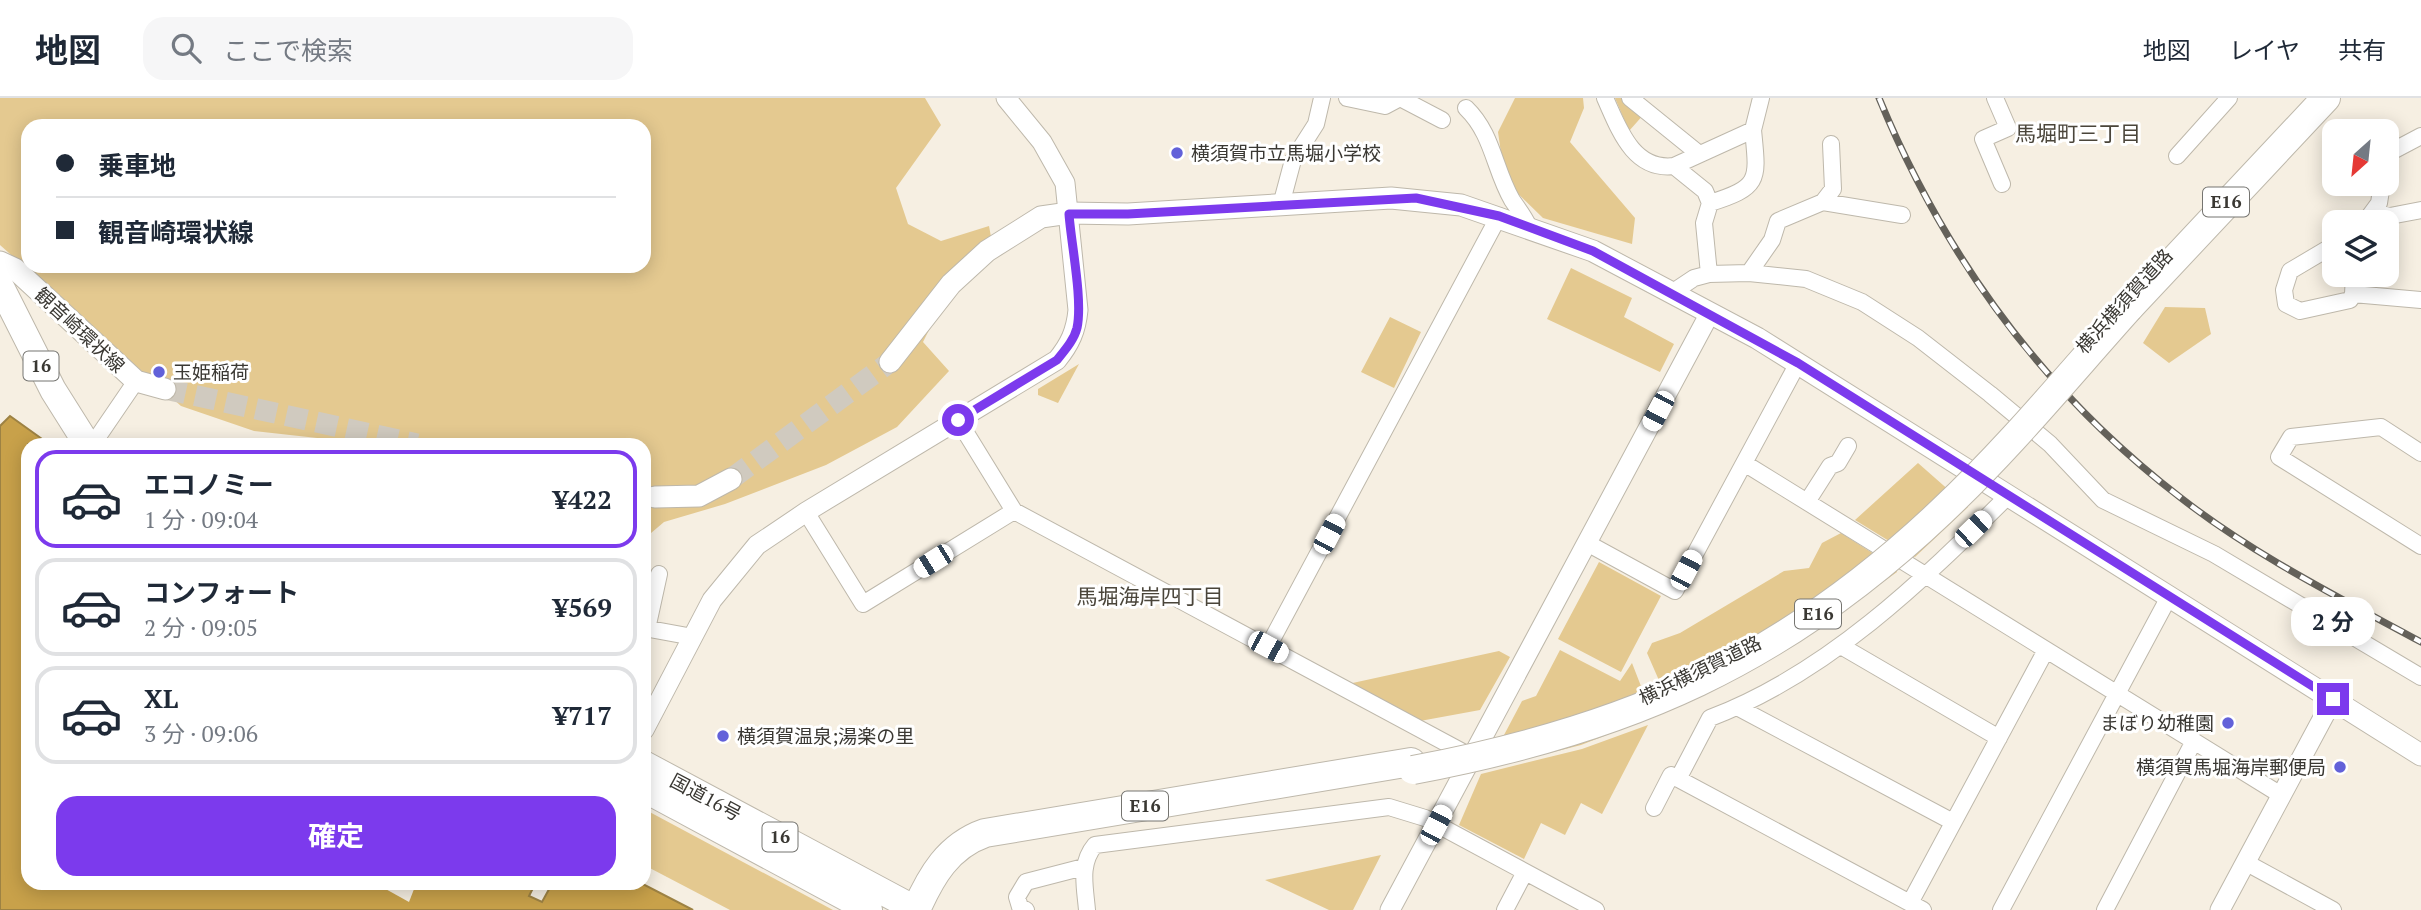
<!DOCTYPE html>
<html lang="ja">
<meta charset="utf-8">
<style>
:root{--surface:#fff;--page:#f6f6f7;--text:#1f2937;--muted:#747a83;--line:#e0e1e3;--accent:#7c3aed}
body{margin:0;font-family:"PT Serif","Noto Sans JP",serif;background:var(--page);color:var(--text);height:100vh;display:flex;flex-direction:column;font-size:26px;white-space:nowrap}
*{box-sizing:border-box;margin:0}
p{font-size:23px;color:var(--muted)}
.icon{flex:none;width:38px;height:38px;fill:none;stroke:currentColor;stroke-width:2;stroke-linecap:round;stroke-linejoin:round}
.map{position:relative;flex:1;overflow:hidden}
.sheet{position:absolute;left:21px;top:340px;width:630px;height:452px;display:flex;flex-direction:column;background:var(--surface);border-radius:21px;box-shadow:0 4px 18px #0003}
.sheet>*{flex:none}
.guide{position:absolute;left:21px;top:21px;width:630px;height:154px;border-radius:21px;box-shadow:0 4px 18px #0003;display:grid;align-content:center;height:154px;padding:0 35px;background:var(--surface)}
.needle{width:46px;rotate:207deg}
.controls{position:absolute;left:2322px;top:21px;display:grid;gap:14px}
.controls a{display:grid;place-items:center;width:77px;height:77px;border-radius:14px;background:var(--surface);box-shadow:0 4px 18px #0003;font-size:35px}
.end{position:absolute;width:32px;height:32px;margin:-16px;border:9px solid #7c3aed;background:#fff;box-shadow:0 0 0 4px #fff}
.from{border-radius:50%}
.bubble{position:absolute;height:49px;border-radius:21px;background:var(--surface);box-shadow:0 4px 18px #0003;font-size:23px;font-weight:700;line-height:49px;text-align:center}
.car{position:absolute;width:21px;height:42px;margin:-21px -10px;border-radius:9px;box-shadow:0 0 5px 2px #0007;background:linear-gradient(#fff 24%,#345 0 40%,#fff 0 76%,#345 0 86%,#fff 0)}
.guide b{display:flex;align-items:center;gap:24px;height:66px;font-size:26px}
.guide b+b{border-top:2px solid var(--line)}
.guide i{width:18px;height:18px;background:var(--text)}
ul{padding:12px 0 0;list-style:none}
li{display:flex;align-items:center;gap:21px;height:98px;margin:0 14px 10px;padding:0 21px;border:4px solid var(--line);border-radius:21px}
li div{flex:1}
li b{display:block;font-size:26px}
li em{font-style:normal;font-weight:700}
li.on{border-color:var(--accent)}
li>.icon{width:63px;height:63px;stroke-width:1.5}
.primary-button{display:flex;gap:14px;margin-top:auto;padding:14px 35px}
.primary-button a{flex:1;height:80px;border-radius:21px;background:var(--accent);color:#fff;font-size:28px;font-weight:700;line-height:80px;text-align:center}
header{display:flex;align-items:center;gap:42px;box-sizing:border-box;height:98px;padding:0 35px;background:var(--surface);border-bottom:2px solid var(--line)}
header strong{font-size:33px}
nav{display:flex;gap:38px;margin-inline-start:auto;font-size:24px}
.search{width:490px;height:63px;background:var(--page);display:flex;align-items:center;gap:18px;box-sizing:border-box;padding:0 24px;border-radius:21px;color:var(--muted);font-size:26px}
.map>svg:first-child{display:block}
</style>
<header>
<strong>地図</strong>
<div class="search"><svg class="icon" aria-label="search" viewBox="0 0 24 24"><circle cx="10" cy="10" r="6"/><path d="M15 15l6 6"/></svg>ここで検索</div>
<nav><a>地図</a><a>レイヤ</a><a>共有</a></nav>
</header>
<div class="map">
<svg width="2421" height="812" viewBox="0 0 2421 812">
<rect width="100%" height="100%" fill="#f6efe2"/>
<path fill="#e4c990" fill-rule="evenodd" d="M 0,0 L 925,0 L 941,27 L 896,90 L 908,126 L 941,143 L 989,128 L 994,155 L 950,190 L 923,244 L 949,273 L 897,329 L 826,367 L 725,406 L 664,424 L 644,441 L 644,346 L 336,346 L 326,341 L 254,333 L 181,308 L 0,147 ZM 28,28 L 644,28 L 644,168 L 28,168 Z
M 1515,0 L 1583,0 L 1584,10 L 1570,44 L 1635,120 L 1632,146 L 1543,120 L 1505,83 L 1498,34 Z
M 1615,0 L 1621,0 L 1645,15 L 1629,33 Z
M 1571,170 L 1632,200 L 1624,219 L 1674,246 L 1660,274 L 1547,221 Z
M 2165,209 L 2205,210 L 2211,236 L 2169,265 L 2143,245 Z
M 1390,219 L 1421,234 L 1394,290 L 1361,274 Z
M 1079,266 L 1058,305 L 1038,297 L 1038,291 Z
M 1918,365 L 1968,409 L 1915,459 L 1855,422 Z
M 1841,435 L 1896,470 L 1897,474 C 1825,527 1751,571 1672,612 L 1647,555 L 1652,545 L 1680,535 L 1784,473 L 1809,470 L 1822,445 Z
M 1599,464 L 1661,498 L 1621,574 L 1558,541 Z
M 1560,552 L 1620,583 L 1632,565 L 1653,619 L 1581,647 L 1486,671 L 1522,603 L 1536,598 Z
M 1499,553 L 1510,559 L 1480,612 L 1420,623 L 1348,586 Z
M 1648,627 L 1602,716 L 1581,705 L 1565,737 L 1541,725 L 1524,761 L 1459,727 L 1481,676 L 1582,651 Z
M 644,711 L 833,812 L 730,812 L 644,767 Z
M 1381,757 L 1353,812 L 1329,812 L 1265,782 Z"/>
<path fill="#c8a14a" stroke="#9d8243" stroke-width="2" d="M 10,318 L 49,346 L 28,346 L 28,784 L 536,784 L 529,798 L 542,804 L 553,784 L 639,784 L 693,812 L 0,812 L 0,328 Z"/>
<path fill="#f6efe2" d="M 373,784 L 413,784 L 416,786 L 409,804 Z"/>
<g fill="none" stroke-linecap="round" stroke-linejoin="round">
<path stroke="#d0cabf" stroke-width="21" stroke-dasharray="21 10" stroke-linecap="butt" d="M 165,291 L 417,346
M 731,381 L 890,264"/>
<defs>
<path id="minor" d="M 1347,0 L 1385,8 L 1400,0 L 1442,22
M 1605,0 C 1619,31 1633,73 1674,68 L 1753,32 L 1761,0
M 1630,0 L 1698,55
M 1995,0 L 2008,30 L 1983,41 L 2002,86
M 1466,10 C 1493,36 1494,71 1512,102 C 1518,111 1524,118 1529,129
M 2387,56 L 2421,38
M 2177,58 L 2229,0
M 1674,68 L 1705,93 L 1710,105 L 1704,125 L 1709,176
M 1823,104 L 1833,91 L 1831,46
M 1710,105 C 1761,89 1758,82 1753,32
M 1281,107 L 1293,62 L 1316,26 L 1322,0
M 2374,114 L 2390,118 L 2421,112
M 2365,124 L 2379,105 L 2382,86
M 2334,147 L 2290,173 L 2284,192 L 2286,206 L 2300,213 L 2350,202 L 2353,196
M 1749,175 L 1772,142 L 1778,123 L 1823,104 L 1902,117
M 2354,177 L 2353,196 L 2421,202
M 1673,194 L 1694,180 L 1709,176 L 1749,175 L 1806,181 L 1862,204 L 1918,240 L 1990,296 L 2050,346 L 2103,402 L 2214,456 L 2421,579
M 958,322 L 1014,413 L 1472,659
M 93,346 L 136,283
M 2421,355 L 2381,329 L 2291,339 L 2279,359 L 2421,448
M 1744,365 L 2281,697
M 1807,404 L 1830,368 L 1838,365 L 1848,348
M 806,414 L 863,506 L 1014,413
M 1587,445 L 1675,493 L 1798,265
M 644,530 L 693,539
M 647,531 L 659,476
M 1841,548 L 1999,640
M 1268,549 L 1499,118
M 1737,609 L 1953,724
M 1678,681 L 1710,620 C 1828,575 1921,484 2009,397
M 1654,710 L 1671,677 L 1923,812
M 2245,764 L 2333,812
M 1910,805 L 2046,552
M 1026,812 L 1020,809 L 1017,799 L 1026,784 L 1084,769
M 1087,812 C 1085,788 1079,766 1095,747 L 1389,709 L 1425,720 L 1596,812
M 1505,812 L 1525,774
M 2001,812 L 2170,497
M 2105,812 L 2194,643"/>
<path id="tertiary" d="M 644,632 L 712,502 L 757,447 L 806,414 L 1057,262 C 1070,246 1076,233 1078,212 L 1065,85 L 1042,44 L 1006,0
M 1390,812 L 1710,215
M 2220,812 L 2333,601"/>
<path id="secondary" d="M 0,164 L 15,171 L 136,283 L 165,291
M 890,264 L 951,186 L 987,153 L 1041,119 L 1069,115 L 1128,116 L 1391,100 L 1461,107 L 1593,153 L 1757,240 L 2421,657
M 655,399 L 699,398 L 731,381"/>
<path id="trunk" d="M 0,187 L 53,292 L 87,346
M 644,666 L 917,812
M 644,691 L 869,812"/>
<path id="motorway" d="M 2129,210 L 2326,0
M 916,812 C 931,778 948,748 985,735 L 1411,664"/>
</defs>
<use href="#minor" stroke="#beb8ab" stroke-width="18"/>
<use href="#tertiary" stroke="#beb8ab" stroke-width="21"/>
<use href="#secondary" stroke="#beb8ab" stroke-width="23"/>
<use href="#trunk" stroke="#beb8ab" stroke-width="28"/>
<use href="#motorway" stroke="#beb8ab" stroke-width="30"/>
<use href="#minor" stroke="#fff" stroke-width="16"/>
<use href="#tertiary" stroke="#fff" stroke-width="19"/>
<use href="#secondary" stroke="#fff" stroke-width="21"/>
<use href="#trunk" stroke="#fff" stroke-width="26"/>
<use href="#motorway" stroke="#fff" stroke-width="28"/>
<defs>
<path id="rail" d="M 1879,0 C 1945,160 2043,294 2181,400 C 2254,457 2340,500 2421,544"/>
</defs>
<use href="#rail" stroke="#64615a" stroke-width="7"/>
<use href="#rail" stroke="#fff" stroke-width="4.5" stroke-dasharray="13" stroke-linecap="butt"/>
<defs>
<path id="motorway-bridge" d="M 1413,672 C 1627,632 1783,564 1942,413 C 2009,350 2068,278 2129,210"/>
</defs>
<use href="#motorway-bridge" stroke="#beb8ab" stroke-width="30" stroke-linecap="butt"/>
<use href="#motorway-bridge" stroke="#fff" stroke-width="28"/>
</g>
<g fill="none" stroke-linecap="round" stroke-linejoin="round">
<path stroke="#7c3aed" stroke-width="9" d="M 958,322 L 1057,262 C 1065,252 1074,242 1077,230 C 1083,202 1071,145 1069,116 L 1128,116 L 1416,100 L 1499,118 L 1593,153 L 1798,265 L 2333,601"/>
</g>
<g fill="#6261d9" stroke="#fff" stroke-width="2.5">
<circle cx="1177" cy="55" r="7"/>
<circle cx="159" cy="274" r="7"/>
<circle cx="2228" cy="625" r="7"/>
<circle cx="723" cy="638" r="7"/>
<circle cx="2340" cy="669" r="7"/>
</g>
<g text-anchor="middle" stroke-width="6" stroke-linejoin="round" paint-order="stroke">
<g fill="#fff" stroke="#757470" stroke-width="2">
<rect x="2203" y="89.5" width="46" height="29" rx="5"/>
<rect x="23.5" y="253.5" width="35" height="29" rx="5"/>
<rect x="1795" y="501.5" width="46" height="29" rx="5"/>
<rect x="1122" y="693.5" width="46" height="29" rx="5"/>
<rect x="762.5" y="724.5" width="35" height="29" rx="5"/>
</g>
<g font-size="18" font-weight="bold" fill="#3a3833">
<text x="2226" y="110">E16</text>
<text x="41" y="274">16</text>
<text x="1818" y="522">E16</text>
<text x="1145" y="714">E16</text>
<text x="780" y="745">16</text>
</g>
<g font-size="19" fill="#3a3833" stroke="#fff" text-anchor="start">
<text x="1191" y="62">横須賀市立馬堀小学校</text>
<text x="173" y="281">玉姫稲荷</text>
<text x="2214" y="632" text-anchor="end">まぼり幼稚園</text>
<text x="737" y="645">横須賀温泉;湯楽の里</text>
<text x="2326" y="676" text-anchor="end">横須賀馬堀海岸郵便局</text>
</g>
<g font-size="19" fill="#3a3833" stroke="#fff">
<text transform="translate(2124 203) rotate(-48)" y="7">横浜横須賀道路</text>
<text transform="translate(80 232) rotate(43)" y="7">観音崎環状線</text>
<text transform="translate(1700 572) rotate(-26)" y="7">横浜横須賀道路</text>
<text transform="translate(706 699) rotate(28)" y="7">国道16号</text>
</g>
<g font-size="21" fill="#4a453a" stroke="#fff">
<text x="2078" y="43">馬堀町三丁目</text>
<text x="1150" y="506">馬堀海岸四丁目</text>
</g>
</g>
</svg>
<div class="controls">
<a><svg class="needle" viewBox="-14 -14 28 28"><path d="M0-13l5 13h-10z" fill="#e53935"/><path d="M0 13l5-13h-10z" fill="#747a83"/></svg></a>
<a><svg class="icon" aria-label="layers" viewBox="0 0 24 24"><path d="M12 4l9 5-9 5-9-5zM3 14l9 5 9-5"/></svg></a>
</div>
<i class="end from" style="left:958px;top:322px"></i>
<i class="end" style="left:2333px;top:601px"></i>
<div class="bubble" style="left:2291px;top:499px;width:84px">2 分</div>
<i class="car" style="left:1658px;top:313px;rotate:208deg"></i>
<i class="car" style="left:1973px;top:431px;rotate:46deg"></i>
<i class="car" style="left:1329px;top:436px;rotate:28deg"></i>
<i class="car" style="left:933px;top:463px;rotate:238deg"></i>
<i class="car" style="left:1686px;top:472px;rotate:28deg"></i>
<i class="car" style="left:1268px;top:549px;rotate:118deg"></i>
<i class="car" style="left:1436px;top:727px;rotate:28deg"></i>
<div class="guide">
<b><i class="from"></i>乗車地</b>
<b><i></i>観音崎環状線</b>
</div>
<section class="sheet">
<ul>
<li class="on"><svg class="icon" aria-label="car" viewBox="0 0 24 24"><path d="M5 17H2v-5l4-1 3-4h7l3 4 3 1v5h-3M9 17h6M6 11h13"/><circle cx="7" cy="17" r="2"/><circle cx="17" cy="17" r="2"/></svg><div><b>エコノミー</b><p>1 分 · 09:04</p></div><em>¥422</em></li>
<li><svg class="icon" aria-label="car" viewBox="0 0 24 24"><path d="M5 17H2v-5l4-1 3-4h7l3 4 3 1v5h-3M9 17h6M6 11h13"/><circle cx="7" cy="17" r="2"/><circle cx="17" cy="17" r="2"/></svg><div><b>コンフォート</b><p>2 分 · 09:05</p></div><em>¥569</em></li>
<li><svg class="icon" aria-label="car" viewBox="0 0 24 24"><path d="M5 17H2v-5l4-1 3-4h7l3 4 3 1v5h-3M9 17h6M6 11h13"/><circle cx="7" cy="17" r="2"/><circle cx="17" cy="17" r="2"/></svg><div><b>XL</b><p>3 分 · 09:06</p></div><em>¥717</em></li>
</ul>
<div class="primary-button"><a>確定</a></div>
</section>
</div>
